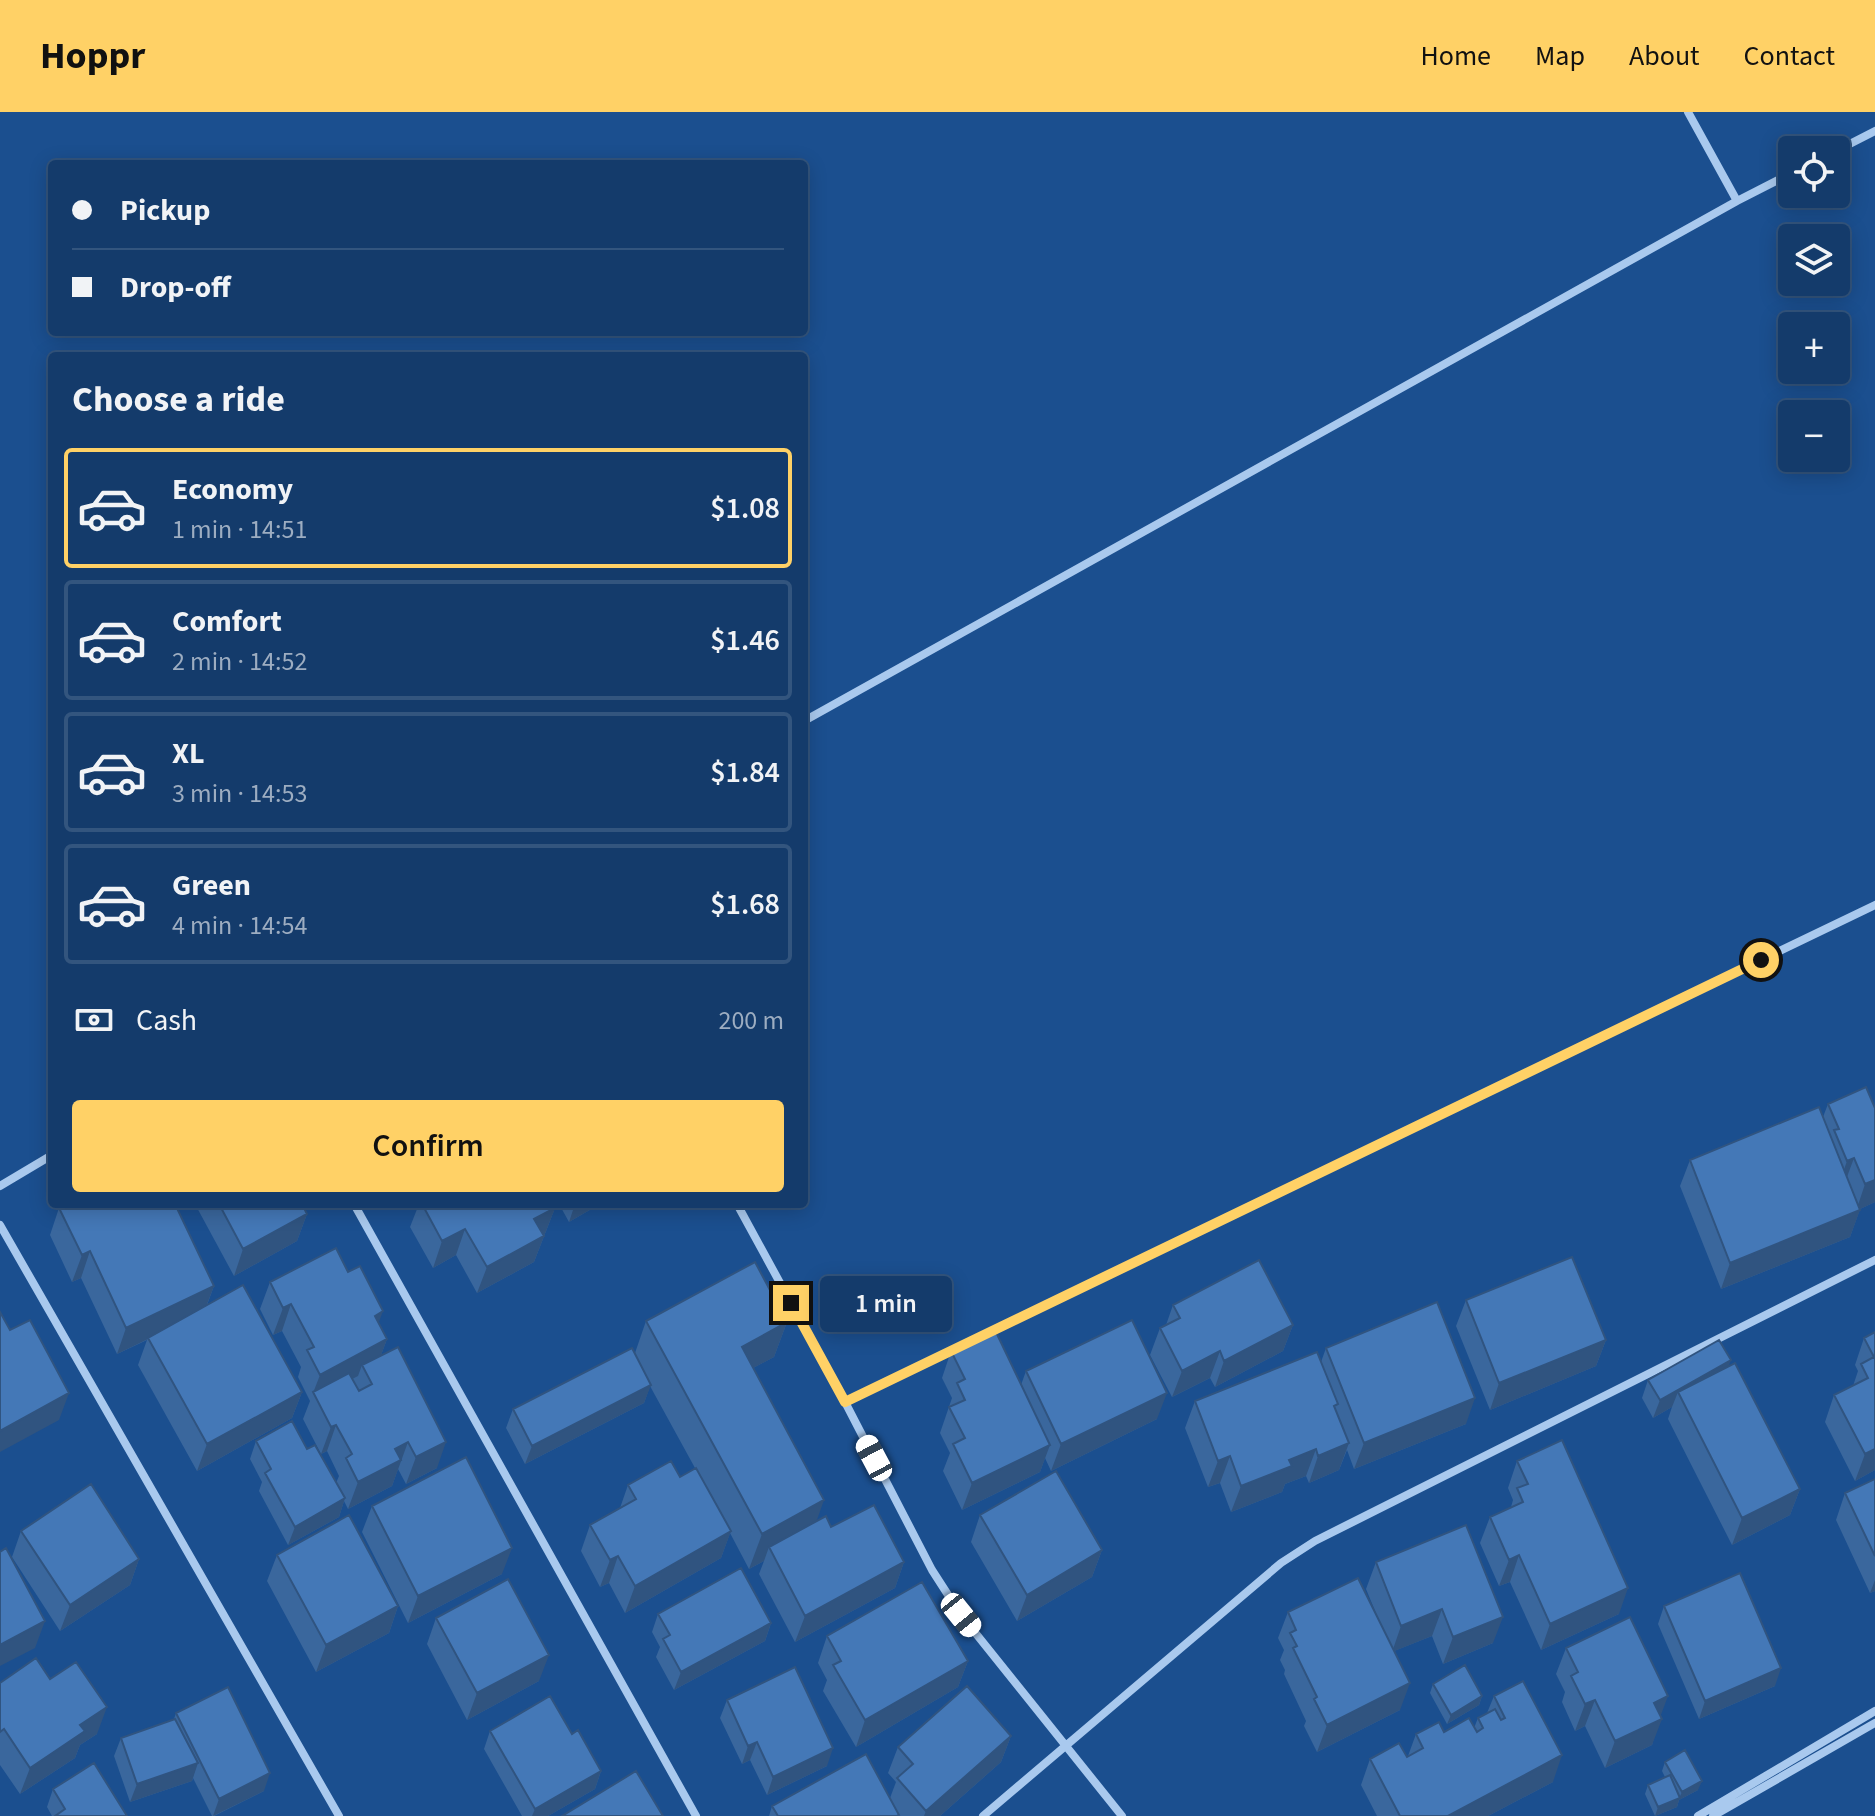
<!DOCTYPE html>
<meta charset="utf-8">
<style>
:root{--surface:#143b6b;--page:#1d4271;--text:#f1f3f6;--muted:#9dadc1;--line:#33557e;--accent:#ffd166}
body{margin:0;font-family:"Source Sans 3",sans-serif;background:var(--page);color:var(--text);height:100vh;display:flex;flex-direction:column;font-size:30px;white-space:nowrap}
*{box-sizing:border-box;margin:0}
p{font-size:26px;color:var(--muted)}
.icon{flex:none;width:44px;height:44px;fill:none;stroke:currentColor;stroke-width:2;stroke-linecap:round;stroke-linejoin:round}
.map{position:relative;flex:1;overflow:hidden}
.sheet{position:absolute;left:48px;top:240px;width:760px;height:856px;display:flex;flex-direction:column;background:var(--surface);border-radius:8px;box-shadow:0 4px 20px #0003,0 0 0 2px var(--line)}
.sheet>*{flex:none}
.banner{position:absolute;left:48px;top:48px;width:760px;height:176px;border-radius:8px;box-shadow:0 4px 20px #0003,0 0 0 2px var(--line);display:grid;align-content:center;height:176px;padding:0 24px;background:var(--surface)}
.tools{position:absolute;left:1778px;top:24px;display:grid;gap:16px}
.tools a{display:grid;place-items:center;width:72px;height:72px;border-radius:8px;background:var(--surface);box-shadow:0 4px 20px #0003,0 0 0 2px var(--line);font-size:40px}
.end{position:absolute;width:36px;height:36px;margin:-18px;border:10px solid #ffd166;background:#111;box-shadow:0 0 0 4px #111}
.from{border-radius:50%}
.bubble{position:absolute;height:56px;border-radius:8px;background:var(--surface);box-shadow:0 4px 20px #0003,0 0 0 2px var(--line);font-size:26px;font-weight:600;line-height:56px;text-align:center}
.car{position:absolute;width:24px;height:48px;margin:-24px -12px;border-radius:10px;box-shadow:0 0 6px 2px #0007;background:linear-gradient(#fff 24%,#345 0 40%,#fff 0 76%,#345 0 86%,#fff 0)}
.banner b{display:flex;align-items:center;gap:28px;height:76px;font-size:30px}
.banner b+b{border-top:2px solid var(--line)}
.banner i{width:20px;height:20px;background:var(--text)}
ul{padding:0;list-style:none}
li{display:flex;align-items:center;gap:24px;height:120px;margin:0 16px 12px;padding:0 8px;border:4px solid var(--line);border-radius:8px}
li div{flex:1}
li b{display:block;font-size:30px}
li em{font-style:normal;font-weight:600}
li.active{border-color:var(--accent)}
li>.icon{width:72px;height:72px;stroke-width:1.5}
h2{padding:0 24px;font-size:36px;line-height:96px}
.pay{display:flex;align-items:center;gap:20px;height:88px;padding:0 24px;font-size:30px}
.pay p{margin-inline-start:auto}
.button{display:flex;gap:16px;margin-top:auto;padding:16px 24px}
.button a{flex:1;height:92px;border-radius:8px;background:var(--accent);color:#111;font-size:32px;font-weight:600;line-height:92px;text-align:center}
header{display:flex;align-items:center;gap:48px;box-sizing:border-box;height:112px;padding:0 40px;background:var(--accent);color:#111}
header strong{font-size:38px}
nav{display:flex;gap:44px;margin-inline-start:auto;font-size:28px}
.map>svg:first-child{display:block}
</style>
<header>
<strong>Hoppr</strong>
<nav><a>Home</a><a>Map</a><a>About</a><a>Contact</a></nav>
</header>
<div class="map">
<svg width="1875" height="1704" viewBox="0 0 1875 1704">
<rect width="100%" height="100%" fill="#1b4f8f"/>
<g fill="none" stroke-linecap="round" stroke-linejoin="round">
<path stroke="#a9c9ee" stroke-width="8" d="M 1688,0 L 1737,89
M 1836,39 L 1875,19
M 804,609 L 1737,89 L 1792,61
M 0,1074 L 52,1043
M 354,1092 L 696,1704
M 737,1092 L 845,1290 L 932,1458 L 961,1503 L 1122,1704
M 0,1113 L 339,1704
M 845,1290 L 1875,793
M 983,1704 L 1281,1451 L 1315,1429 L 1875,1148
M 1698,1704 L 1875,1599
M 1713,1704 L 1875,1611"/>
</g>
<path fill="#3a679d" d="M 1828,992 L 1875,1090 L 1860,1097 L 1850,1125 L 1721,1177 L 1680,1074 L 1690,1048 L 1823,1005 Z
M 195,1092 L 306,1092 L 304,1097 L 307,1102 L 297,1129 L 234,1164 Z
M 419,1092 L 553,1092 L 555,1096 L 534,1150 L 477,1181 L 456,1143 L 433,1156 L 410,1115 Z
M 559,1092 L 600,1092 L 569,1110 Z
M 59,1096 L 214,1174 L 207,1193 L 302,1280 L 292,1306 L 197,1359 L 138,1253 L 147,1228 L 117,1242 L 81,1166 L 72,1170 L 50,1123 Z
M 348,1160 L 387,1227 L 381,1243 L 437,1356 L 406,1372 L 398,1357 L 392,1374 L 348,1397 L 344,1389 L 339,1405 L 288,1433 L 259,1379 L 262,1370 L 250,1347 L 256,1329 L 307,1337 L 336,1371 L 339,1364 L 327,1339 L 321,1342 L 303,1307 L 310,1289 L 298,1265 L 301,1255 L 282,1219 L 273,1223 L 260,1197 L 270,1170 Z
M 1466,1188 L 1606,1228 L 1596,1254 L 1490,1298 L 1456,1214 Z
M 1173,1193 L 1293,1213 L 1283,1239 L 1215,1275 L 1210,1266 L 1172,1285 L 1150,1243 L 1160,1216 L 1166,1213 Z
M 646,1209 L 787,1210 L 774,1245 L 753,1256 L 816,1409 L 904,1450 L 895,1476 L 795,1530 L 759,1462 L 764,1449 L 749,1457 L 730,1421 L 721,1446 L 625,1501 L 609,1471 L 600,1475 L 581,1439 L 590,1413 L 620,1396 L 628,1373 L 680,1365 L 695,1356 L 650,1274 L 644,1291 L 525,1352 L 506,1316 L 513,1297 L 635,1241 Z
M 1875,1220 L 1875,1358 L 1855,1369 L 1825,1310 L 1834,1283 L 1853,1274 L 1858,1259 L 1855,1253 L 1864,1226 Z
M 1326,1236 L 1466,1312 L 1354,1357 L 1347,1338 L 1339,1358 L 1309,1371 L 1306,1364 L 1285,1372 L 1282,1380 L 1231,1400 L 1220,1371 L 1208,1375 L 1185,1316 L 1195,1289 L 1321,1250 Z
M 951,1239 L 1021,1273 L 1026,1259 L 1157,1307 L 1051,1359 L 1045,1346 L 1040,1360 L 962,1398 L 943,1359 L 950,1341 L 940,1321 L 952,1286 L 942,1266 Z
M 1728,1255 L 1800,1377 L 1790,1403 L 1732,1433 L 1668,1307 L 1672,1295 L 1653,1306 L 1642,1286 L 1648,1268 Z
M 1517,1349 L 1619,1502 L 1541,1538 L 1510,1470 L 1499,1474 L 1480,1431 L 1490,1405 L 1511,1395 L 1513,1388 L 1508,1376 Z
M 1875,1367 L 1875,1479 L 1870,1481 L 1836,1408 L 1845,1381 Z
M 372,1394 L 502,1462 L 408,1511 L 362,1420 Z
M 980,1403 L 1102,1438 L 1092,1465 L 1017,1509 L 971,1430 Z
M 21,1419 L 139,1447 L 130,1473 L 60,1519 L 12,1445 Z
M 277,1443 L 398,1494 L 389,1521 L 316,1560 L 267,1469 Z
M 1376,1450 L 1493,1531 L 1443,1552 L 1432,1524 L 1394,1539 L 1400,1598 L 1317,1640 L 1304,1614 L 1306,1609 L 1284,1562 L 1285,1558 L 1280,1548 L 1284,1538 L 1278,1526 L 1288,1500 L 1380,1511 L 1366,1477 Z
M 1664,1494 L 1775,1574 L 1699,1607 L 1658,1512 Z
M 658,1502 L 771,1511 L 765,1529 L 674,1578 L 656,1545 L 660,1535 L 652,1520 Z
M 436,1506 L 539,1569 L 467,1608 L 427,1532 Z
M 827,1524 L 968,1549 L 958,1575 L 856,1635 L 823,1579 L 827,1568 L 818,1551 Z
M 1566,1536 L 1660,1604 L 1652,1633 L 1605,1656 L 1585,1614 L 1575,1619 L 1562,1590 L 1565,1580 L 1556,1562 Z
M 50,1567 L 97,1622 L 80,1633 L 75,1646 L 20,1682 L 0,1653 L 0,1571 Z
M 1433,1572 L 1482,1584 L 1479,1593 L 1447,1612 L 1430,1581 Z
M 1494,1584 L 1553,1670 L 1488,1704 L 1377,1704 L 1361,1673 L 1370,1647 L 1408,1644 L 1416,1622 L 1474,1616 L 1478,1606 L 1487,1601 Z
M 727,1588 L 827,1654 L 767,1683 L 750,1648 L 742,1652 L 720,1606 Z
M 176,1601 L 264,1679 L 214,1704 L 212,1704 L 193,1666 L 192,1669 L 130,1690 L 114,1644 L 121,1626 L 174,1607 Z
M 490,1619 L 572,1622 L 601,1659 L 595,1677 L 548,1704 L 522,1704 L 484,1637 Z
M 1011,1624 L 1001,1650 L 940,1704 L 769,1704 L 772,1694 L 890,1686 L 896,1670 L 888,1661 L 898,1635 Z
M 1665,1650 L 1698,1678 L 1679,1688 L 1677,1695 L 1655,1704 L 1645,1682 L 1648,1673 L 1665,1665 L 1662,1659 Z
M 53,1677 L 127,1704 L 52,1704 L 47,1695 Z"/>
<path fill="#305480" d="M 1854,1046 L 1844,1073 L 1838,1075 L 1847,1049 Z
M 1875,1068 L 1875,1090 L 1856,1099 L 1865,1072 Z
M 575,1092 L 600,1092 L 569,1110 Z
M 555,1096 L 534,1150 L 477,1181 L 487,1155 L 534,1107 Z
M 1860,1098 L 1850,1125 L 1721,1177 L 1730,1151 Z
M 307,1102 L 297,1129 L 234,1164 L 243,1137 Z
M 465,1117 L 456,1143 L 433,1156 L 442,1129 Z
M 90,1139 L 81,1166 L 72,1170 L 82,1143 Z
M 214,1174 L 204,1200 L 117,1242 L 126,1216 Z
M 291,1192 L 282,1219 L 273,1223 L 283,1196 Z
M 383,1199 L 373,1226 L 375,1204 Z
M 787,1210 L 774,1245 L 729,1269 L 742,1235 Z
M 1293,1213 L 1283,1239 L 1215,1275 L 1224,1249 Z
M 387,1227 L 377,1254 L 362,1253 L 358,1264 L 316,1286 L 313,1281 L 320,1263 Z
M 1606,1228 L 1596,1254 L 1490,1298 L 1499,1271 Z
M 1220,1239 L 1210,1266 L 1172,1285 L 1182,1259 Z
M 1731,1248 L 1724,1266 L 1678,1280 L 1672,1295 L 1653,1306 L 1660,1288 Z
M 651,1273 L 644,1291 L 525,1352 L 532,1334 Z
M 302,1280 L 292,1306 L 197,1359 L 207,1332 Z
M 69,1281 L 59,1308 L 0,1340 L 0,1319 Z
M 1167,1281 L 1157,1307 L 1051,1359 L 1061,1332 Z
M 1475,1286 L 1466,1312 L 1354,1357 L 1364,1331 Z
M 336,1313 L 327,1339 L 321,1342 L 331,1315 Z
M 408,1330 L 392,1374 L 348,1397 L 358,1370 L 395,1337 Z
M 446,1330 L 437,1356 L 406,1372 L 416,1345 Z
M 1349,1331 L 1339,1358 L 1309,1371 L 1318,1344 Z
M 1050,1333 L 1040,1360 L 962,1398 L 972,1371 Z
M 1316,1337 L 1306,1364 L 1285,1372 L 1282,1380 L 1231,1400 L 1241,1374 L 1289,1348 Z
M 1875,1337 L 1875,1358 L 1855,1369 L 1865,1342 Z
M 1230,1344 L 1220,1371 L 1208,1375 L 1218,1349 Z
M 1800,1377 L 1790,1403 L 1732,1433 L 1742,1406 Z
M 345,1386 L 339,1405 L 288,1433 L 295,1415 Z
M 824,1388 L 812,1422 L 769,1435 L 764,1449 L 749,1457 L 762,1422 Z
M 731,1419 L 721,1446 L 625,1501 L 635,1474 Z
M 512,1436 L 502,1462 L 408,1511 L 418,1484 Z
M 1102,1438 L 1092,1465 L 1017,1509 L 1027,1483 Z
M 1519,1443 L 1510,1470 L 1499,1474 L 1509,1448 Z
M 618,1444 L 609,1471 L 600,1475 L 610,1448 Z
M 139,1447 L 130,1473 L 60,1519 L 70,1493 Z
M 904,1450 L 895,1476 L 795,1530 L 805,1504 Z
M 1875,1468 L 1875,1479 L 1870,1481 Z
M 1628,1476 L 1619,1502 L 1541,1538 L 1550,1512 Z
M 398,1494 L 389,1521 L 316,1560 L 326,1533 Z
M 1442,1497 L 1432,1524 L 1392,1540 L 1401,1514 Z
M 1503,1505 L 1493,1531 L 1443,1552 L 1453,1525 Z
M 45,1509 L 35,1536 L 0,1554 L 0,1533 Z
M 771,1511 L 765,1529 L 674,1578 L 681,1560 Z
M 549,1543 L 539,1569 L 467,1608 L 477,1581 Z
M 968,1549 L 958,1575 L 856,1635 L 865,1608 Z
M 1781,1556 L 1775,1574 L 1699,1607 L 1705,1589 Z
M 1410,1571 L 1400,1598 L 1317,1640 L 1327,1613 Z
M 1482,1584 L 1479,1593 L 1447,1612 L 1451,1603 Z
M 1668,1584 L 1659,1608 L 1662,1607 L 1652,1633 L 1605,1656 L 1615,1629 L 1654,1591 Z
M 1595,1588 L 1585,1614 L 1575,1619 L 1585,1592 Z
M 107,1595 L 97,1622 L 80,1633 L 75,1646 L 20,1682 L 30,1656 L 80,1613 Z
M 1011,1624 L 1001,1650 L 940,1704 L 924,1704 L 926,1699 Z
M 757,1630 L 750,1648 L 742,1652 L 748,1634 Z
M 833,1636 L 827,1654 L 767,1683 L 773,1665 Z
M 1562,1643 L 1553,1670 L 1488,1704 L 1448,1704 Z
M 198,1651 L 192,1669 L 130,1690 L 137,1672 Z
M 601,1659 L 595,1677 L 548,1704 L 532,1704 L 535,1697 Z
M 270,1661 L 264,1679 L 213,1704 L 219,1687 Z
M 1702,1669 L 1698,1678 L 1679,1688 L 1677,1695 L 1655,1704 L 1658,1695 L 1679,1686 L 1682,1680 Z"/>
<path fill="#4478b7" stroke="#305480" stroke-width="2" d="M 1866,975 L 1875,996 L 1875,1068 L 1865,1072 L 1854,1046 L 1847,1049 L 1834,1018 L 1839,1017 L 1828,992 Z
M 1819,995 L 1860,1098 L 1730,1151 L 1690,1048 Z
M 68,1092 L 175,1092 L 214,1174 L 126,1216 L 90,1139 L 82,1143 L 59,1096 Z
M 219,1092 L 302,1092 L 307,1102 L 243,1137 Z
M 422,1092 L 553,1092 L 555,1096 L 534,1107 L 544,1124 L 487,1155 L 465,1117 L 442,1129 Z
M 336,1136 L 348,1160 L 360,1154 L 383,1199 L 375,1204 L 387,1227 L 320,1263 L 307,1238 L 314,1235 L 291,1192 L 283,1196 L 270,1170 Z
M 1572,1145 L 1606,1228 L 1499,1271 L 1466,1188 Z
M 1259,1148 L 1293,1213 L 1224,1249 L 1220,1239 L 1182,1259 L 1160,1216 L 1180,1206 L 1173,1193 Z
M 755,1150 L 787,1210 L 742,1235 L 824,1388 L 762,1422 L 646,1209 Z
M 243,1173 L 302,1280 L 207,1332 L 148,1226 Z
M 1437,1190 L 1475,1286 L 1364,1331 L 1326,1236 Z
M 0,1200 L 10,1218 L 30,1208 L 69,1281 L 0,1319 Z
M 1132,1208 L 1167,1281 L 1061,1332 L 1026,1259 Z
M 995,1218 L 1050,1333 L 972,1371 L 953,1332 L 965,1326 L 949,1295 L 965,1288 L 957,1271 L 965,1267 L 951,1239 Z
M 1875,1220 L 1875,1337 L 1865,1342 L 1834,1283 L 1868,1266 L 1861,1252 L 1874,1245 L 1864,1226 Z
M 1719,1228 L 1731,1248 L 1660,1288 L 1648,1268 Z
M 398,1235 L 446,1330 L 416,1345 L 408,1330 L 395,1337 L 401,1348 L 358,1370 L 346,1346 L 352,1342 L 336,1313 L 331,1315 L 313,1280 L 349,1261 L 359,1279 L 372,1272 L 362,1253 Z
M 632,1236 L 651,1273 L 532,1334 L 513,1297 Z
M 1317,1240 L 1338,1292 L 1334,1294 L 1349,1331 L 1318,1344 L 1316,1337 L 1289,1348 L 1292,1354 L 1241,1374 L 1230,1344 L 1218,1349 L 1195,1289 Z
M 1735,1251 L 1800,1377 L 1742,1406 L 1678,1280 Z
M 292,1309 L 307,1337 L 315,1333 L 345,1386 L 295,1415 L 265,1361 L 271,1357 L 256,1329 Z
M 1562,1328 L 1628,1476 L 1550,1512 L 1519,1443 L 1509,1448 L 1490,1405 L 1523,1390 L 1517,1376 L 1528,1372 L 1517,1349 Z
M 466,1345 L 512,1436 L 418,1484 L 372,1394 Z
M 671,1349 L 680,1365 L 696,1356 L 731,1419 L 635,1474 L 618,1444 L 610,1448 L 590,1413 L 636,1387 L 628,1373 Z
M 1056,1359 L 1102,1438 L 1027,1483 L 980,1403 Z
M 1875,1367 L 1875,1444 L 1845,1381 Z
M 91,1372 L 139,1447 L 70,1493 L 21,1419 Z
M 874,1393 L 904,1450 L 805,1504 L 769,1435 L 826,1404 L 831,1415 Z
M 349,1403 L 398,1494 L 326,1533 L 277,1443 Z
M 1466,1413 L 1503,1505 L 1453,1525 L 1442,1497 L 1401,1514 L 1376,1450 Z
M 6,1436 L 45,1509 L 0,1533 L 0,1440 Z
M 741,1456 L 771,1511 L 681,1560 L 663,1527 L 670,1523 L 658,1502 Z
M 1740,1461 L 1781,1556 L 1705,1589 L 1664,1494 Z
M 1358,1466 L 1410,1571 L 1327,1613 L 1314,1587 L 1317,1585 L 1293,1536 L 1297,1534 L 1290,1521 L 1296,1518 L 1288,1500 Z
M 508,1467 L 549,1543 L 477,1581 L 436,1506 Z
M 922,1470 L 968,1549 L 865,1608 L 833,1553 L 841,1549 L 827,1524 Z
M 1630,1505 L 1668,1584 L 1654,1591 L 1662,1607 L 1615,1629 L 1595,1588 L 1585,1592 L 1571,1564 L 1578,1560 L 1566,1536 Z
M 36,1546 L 50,1567 L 76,1550 L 107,1595 L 80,1613 L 85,1619 L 30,1656 L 4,1617 L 0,1620 L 0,1571 Z
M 1465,1553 L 1482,1584 L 1451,1603 L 1433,1572 Z
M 795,1555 L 833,1636 L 773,1665 L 757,1630 L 748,1634 L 727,1588 Z
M 1523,1569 L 1562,1643 L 1448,1704 L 1400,1704 L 1370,1647 L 1399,1631 L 1407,1645 L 1423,1636 L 1416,1622 L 1439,1610 L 1444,1620 L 1469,1606 L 1477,1620 L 1483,1616 L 1478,1606 L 1495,1597 L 1501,1608 L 1505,1606 L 1494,1584 Z
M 967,1574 L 1011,1624 L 926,1699 L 897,1666 L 913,1652 L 898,1635 Z
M 228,1575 L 270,1661 L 219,1687 L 176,1601 Z
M 550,1584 L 572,1622 L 578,1618 L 601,1659 L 535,1697 L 490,1619 Z
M 175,1607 L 198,1651 L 137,1672 L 121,1626 Z
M 1685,1638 L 1702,1669 L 1682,1680 L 1665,1650 Z
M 866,1642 L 899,1703 L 897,1704 L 778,1704 L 772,1694 Z
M 94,1651 L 127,1704 L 55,1704 L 65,1697 L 53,1677 Z
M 636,1659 L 663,1704 L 562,1704 Z
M 1670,1663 L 1680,1686 L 1658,1695 L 1648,1673 Z"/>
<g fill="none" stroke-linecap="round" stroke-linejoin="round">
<path stroke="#ffd166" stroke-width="10" d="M 791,1191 L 845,1290 L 1761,848"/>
</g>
</svg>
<div class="tools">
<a><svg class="icon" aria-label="locate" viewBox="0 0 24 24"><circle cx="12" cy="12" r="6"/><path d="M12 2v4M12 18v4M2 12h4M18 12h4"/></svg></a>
<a><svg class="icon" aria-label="layers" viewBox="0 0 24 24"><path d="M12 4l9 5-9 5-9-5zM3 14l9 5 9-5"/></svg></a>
<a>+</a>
<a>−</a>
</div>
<i class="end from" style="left:1761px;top:848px"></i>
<i class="end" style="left:791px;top:1191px"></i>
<div class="bubble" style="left:820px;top:1164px;width:132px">1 min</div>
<i class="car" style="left:874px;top:1346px;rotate:332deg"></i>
<i class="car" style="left:961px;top:1503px;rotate:141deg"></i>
<div class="banner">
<b><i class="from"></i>Pickup</b>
<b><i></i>Drop-off</b>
</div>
<section class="sheet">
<h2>Choose a ride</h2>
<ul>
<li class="active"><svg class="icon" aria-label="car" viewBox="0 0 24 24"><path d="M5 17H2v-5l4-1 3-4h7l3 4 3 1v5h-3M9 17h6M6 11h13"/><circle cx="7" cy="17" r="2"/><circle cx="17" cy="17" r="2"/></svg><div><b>Economy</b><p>1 min · 14:51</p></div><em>$1.08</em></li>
<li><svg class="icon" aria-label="car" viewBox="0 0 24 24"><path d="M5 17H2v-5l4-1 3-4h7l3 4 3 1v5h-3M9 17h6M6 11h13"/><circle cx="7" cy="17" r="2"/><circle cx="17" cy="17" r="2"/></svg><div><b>Comfort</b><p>2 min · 14:52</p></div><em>$1.46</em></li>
<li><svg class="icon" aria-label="car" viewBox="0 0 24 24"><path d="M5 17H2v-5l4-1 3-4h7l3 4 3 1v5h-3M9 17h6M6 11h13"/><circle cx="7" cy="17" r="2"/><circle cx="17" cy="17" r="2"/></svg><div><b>XL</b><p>3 min · 14:53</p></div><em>$1.84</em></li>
<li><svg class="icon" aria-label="car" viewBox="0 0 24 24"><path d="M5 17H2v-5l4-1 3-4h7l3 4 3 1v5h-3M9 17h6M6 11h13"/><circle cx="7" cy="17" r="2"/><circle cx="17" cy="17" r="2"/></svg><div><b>Green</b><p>4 min · 14:54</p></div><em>$1.68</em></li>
</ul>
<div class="pay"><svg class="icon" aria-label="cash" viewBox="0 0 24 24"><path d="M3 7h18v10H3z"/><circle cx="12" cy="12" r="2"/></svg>Cash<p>200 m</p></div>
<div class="button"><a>Confirm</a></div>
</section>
</div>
